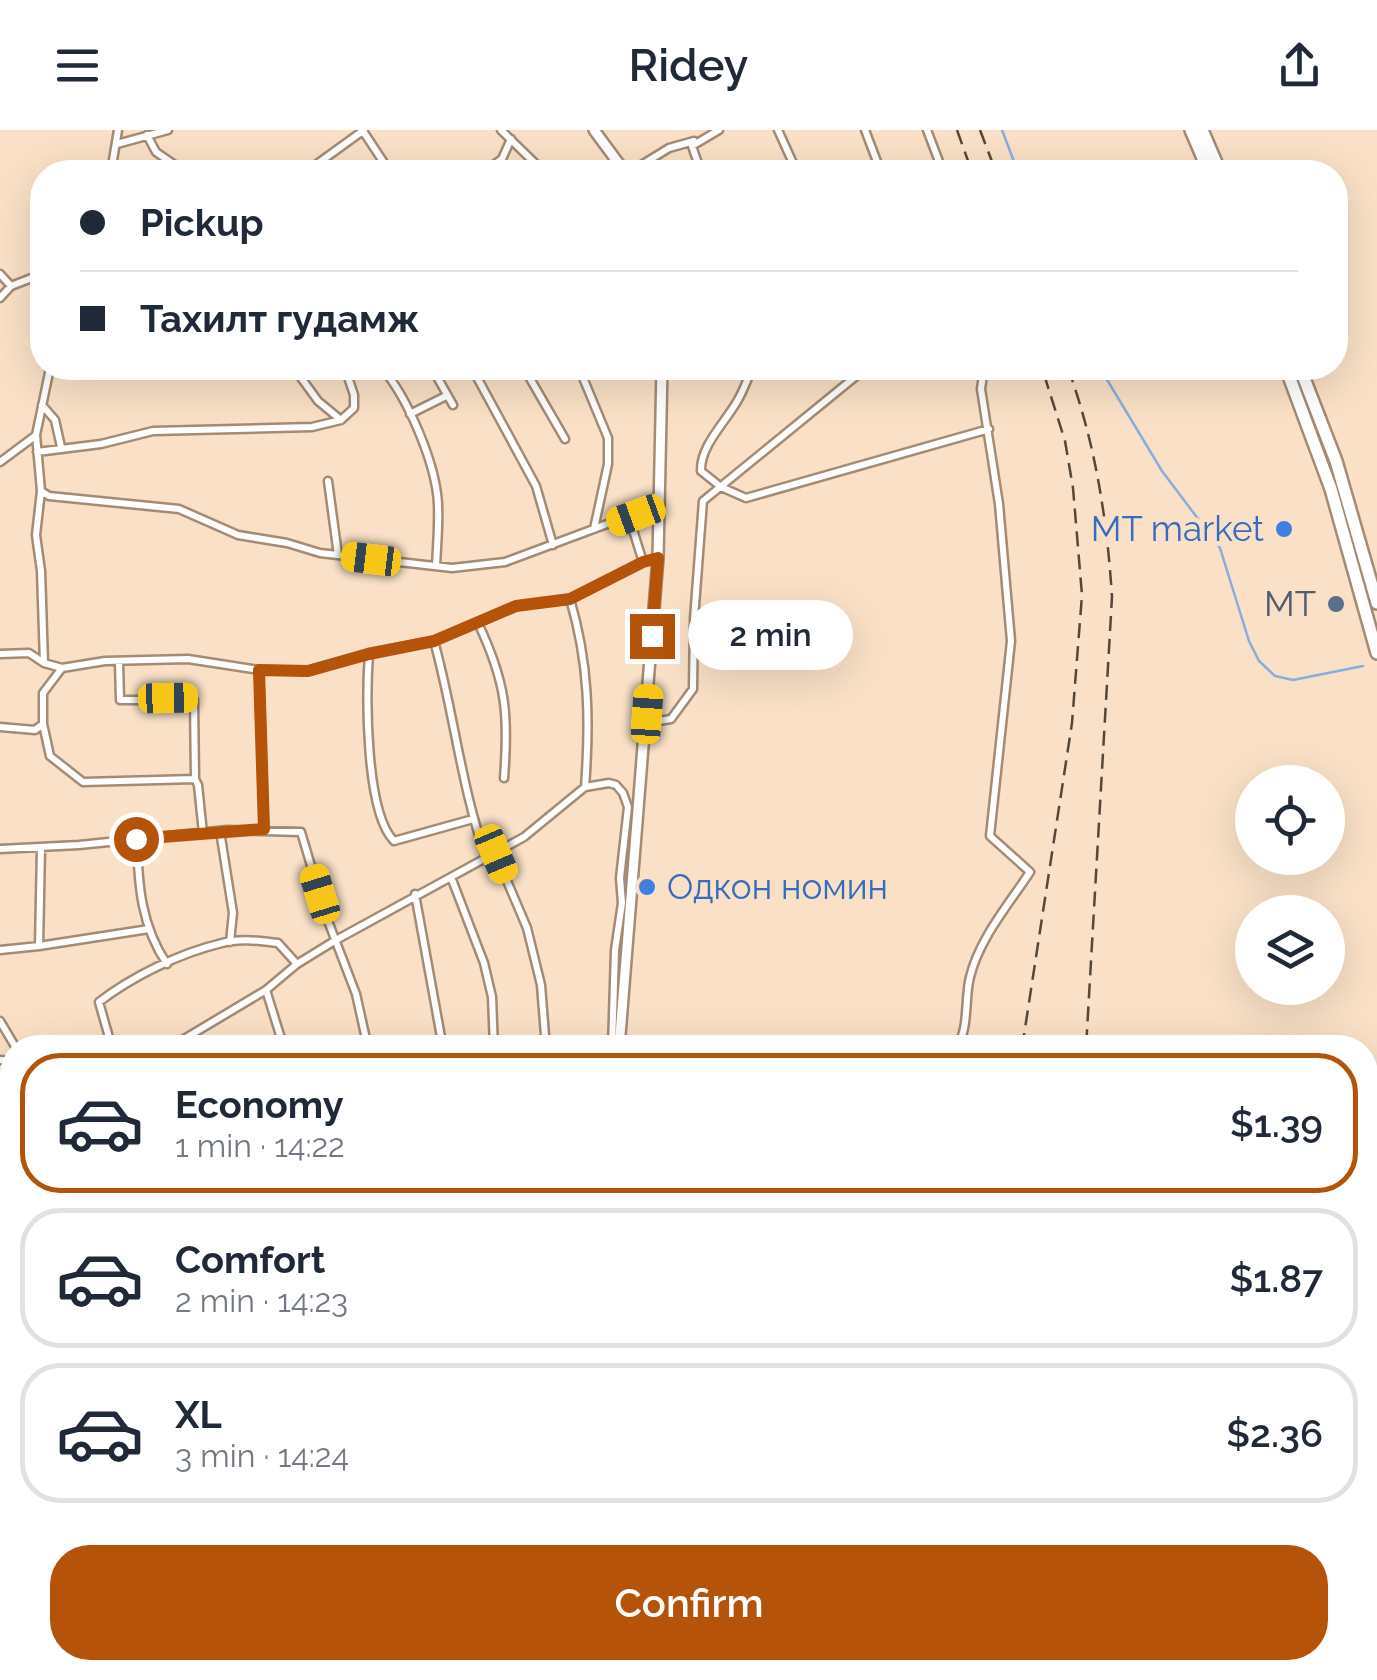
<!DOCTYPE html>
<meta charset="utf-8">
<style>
:root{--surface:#fff;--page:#f2f2f3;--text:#1f2937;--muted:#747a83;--line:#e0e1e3;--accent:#b45309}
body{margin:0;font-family:Raleway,sans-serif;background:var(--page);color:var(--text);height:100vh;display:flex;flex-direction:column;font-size:38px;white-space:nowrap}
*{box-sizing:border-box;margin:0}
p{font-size:32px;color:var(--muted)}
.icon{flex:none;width:55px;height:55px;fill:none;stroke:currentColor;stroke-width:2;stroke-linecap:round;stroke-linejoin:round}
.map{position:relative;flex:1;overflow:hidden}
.drawer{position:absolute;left:0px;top:905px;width:1378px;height:645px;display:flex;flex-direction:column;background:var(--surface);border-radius:40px 40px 0 0;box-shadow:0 10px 40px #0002}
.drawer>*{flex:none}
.hud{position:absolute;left:30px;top:30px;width:1318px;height:220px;border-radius:40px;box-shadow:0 10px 40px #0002;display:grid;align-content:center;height:220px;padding:0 50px;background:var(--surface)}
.tools{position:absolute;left:1235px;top:635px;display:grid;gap:20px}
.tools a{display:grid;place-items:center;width:110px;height:110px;border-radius:50%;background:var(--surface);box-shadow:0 10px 40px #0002;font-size:50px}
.end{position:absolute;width:45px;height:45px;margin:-22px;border:12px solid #b45309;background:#fff;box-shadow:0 0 0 5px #fff}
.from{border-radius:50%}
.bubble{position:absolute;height:70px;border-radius:35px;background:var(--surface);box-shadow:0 10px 40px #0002;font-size:32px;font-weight:600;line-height:70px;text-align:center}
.car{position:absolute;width:30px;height:60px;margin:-30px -15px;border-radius:12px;box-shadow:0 0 8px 2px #0007;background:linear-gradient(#f5c518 24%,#345 0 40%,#f5c518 0 76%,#345 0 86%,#f5c518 0)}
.hud b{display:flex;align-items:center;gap:35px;height:95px;font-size:38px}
.hud b+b{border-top:2px solid var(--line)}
.hud i{width:25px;height:25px;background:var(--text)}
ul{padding:18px 0 0;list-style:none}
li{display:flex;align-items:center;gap:30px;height:140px;margin:0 20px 15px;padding:0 30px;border:5px solid var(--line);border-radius:40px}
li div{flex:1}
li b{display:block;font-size:38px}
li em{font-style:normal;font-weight:600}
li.on{border-color:var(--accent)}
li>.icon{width:90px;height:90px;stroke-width:1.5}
.primary-button{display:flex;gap:20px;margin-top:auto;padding:20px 50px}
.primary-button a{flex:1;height:115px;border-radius:40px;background:var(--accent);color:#fff;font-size:40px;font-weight:600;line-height:115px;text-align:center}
header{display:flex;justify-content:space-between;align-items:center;height:130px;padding:0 50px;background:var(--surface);font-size:45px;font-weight:600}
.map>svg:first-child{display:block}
</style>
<header><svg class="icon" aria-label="menu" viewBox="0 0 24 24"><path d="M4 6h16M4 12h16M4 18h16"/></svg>Ridey<svg class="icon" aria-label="share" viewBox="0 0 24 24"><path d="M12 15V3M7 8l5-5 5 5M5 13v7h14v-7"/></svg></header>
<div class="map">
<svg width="1377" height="1550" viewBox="0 0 1377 1550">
<rect width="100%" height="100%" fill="#f9e0c6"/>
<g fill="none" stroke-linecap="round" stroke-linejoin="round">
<path stroke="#89aedc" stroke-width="2.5" d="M 1002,0 L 1018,42
M 1100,238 L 1162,341 L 1220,418 L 1249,511 L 1259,531 L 1275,546 L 1293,550 L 1363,536"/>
<defs>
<path id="street" d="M 501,0 L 544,42
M 778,0 L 797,42
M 865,0 L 881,42
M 927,0 L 943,42
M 363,1 L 390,42
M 147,5 L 156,22 L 185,42
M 117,14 L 168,0
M 111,42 L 118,0
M 306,42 L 364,0
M 484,42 L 502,29 L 511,9
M 630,42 L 669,18 L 694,11
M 701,42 L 692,16 L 719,0
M 0,144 L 11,156
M 0,168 L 11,156 L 42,144
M 50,238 L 36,305 L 41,361 L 49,366 L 179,379 L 238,405 L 287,413 L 320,423 L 452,438 L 505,432 L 658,375
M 294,238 L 318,271 L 341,290
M 382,238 C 408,268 436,334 438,374 C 439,394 437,415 436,436
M 432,238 L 453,275
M 472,238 L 536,356 L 553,415
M 524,238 L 565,309
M 579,238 L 608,308 L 608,334 L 594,399
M 752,238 C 748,248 744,259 739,268 C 727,291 700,315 701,341 L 721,357 L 746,368 L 989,299
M 42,275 L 55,290 L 61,317
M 410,284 L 446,266
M 37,322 L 101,314 L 153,301 L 312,297 L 341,290 L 354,278 L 354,265 L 345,238
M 0,332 L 35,306
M 328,351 L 338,425
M 41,361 L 36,405 L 41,441 L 44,533
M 636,385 L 633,400 L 643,432
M 570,469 C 589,533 590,591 585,657
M 478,493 C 506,552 509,584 504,648
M 434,511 C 454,583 461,657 486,727
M 369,523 C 366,564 365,682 394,711 L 473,689
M 0,524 L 29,523 L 44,533 L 62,538 L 105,531 L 188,529 L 259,540 L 307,541 L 369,523 L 434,511 L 516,476 L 570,469 L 643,432 L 658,428
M 119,532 L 120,570 L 194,570 L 195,649
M 259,540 L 264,699
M 647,584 L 658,591 L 671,589 L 693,559 L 694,489 L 703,371 L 866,238
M 43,594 L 50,626 L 83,652 L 195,649 L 198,655 L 203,703
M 0,597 L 35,600 L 43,594 L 43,563 L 62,538
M 220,701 L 233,783 L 230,812
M 137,709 C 138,754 141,796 167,834
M 41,718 L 39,816 L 149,799
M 0,719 L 79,715 L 227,700 L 301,702 L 325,783 L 356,864 L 368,918
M 496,725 L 527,798 L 541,855 L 546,918
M 451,747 L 484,833 L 492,867 L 494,918
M 415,764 L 443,918
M 0,820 L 39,816
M 266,860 L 284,918
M 0,891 L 16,918
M 112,918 L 99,872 C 133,846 180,823 222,813 C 240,808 260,811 278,813 L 297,834
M 169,918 L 266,860 L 297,834 L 336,810 L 524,707 L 585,657 L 609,653 L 616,655 L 623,663 L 628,677 L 620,748 L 622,773 L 615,820 L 612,918
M 956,918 C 970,898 964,870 970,847 C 979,809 1009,774 1030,742 L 990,706 L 1011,511 L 999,374 L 981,259 L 984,238
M 0,930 L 12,931
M 0,1198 L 12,1204
M 5,1398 L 12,1417
M 0,1399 L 5,1398 L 12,1387
M 12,1464 L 6,1484 L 12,1516
M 62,1538 L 66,1550
M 164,1538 L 168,1550
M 10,1550 L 12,1520
M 318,1550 L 328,1538
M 743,1550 L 745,1538
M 806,1550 L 808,1538
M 869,1550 L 870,1538"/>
<path id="secondary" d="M 594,0 L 625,42
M 619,918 L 658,428 L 662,238
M 333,1550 L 343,1538"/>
<path id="highway" d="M 1191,0 L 1209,42
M 1202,0 L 1220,42
M 1286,238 L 1331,359 L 1377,523
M 1300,238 L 1336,331 L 1377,473"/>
</defs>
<use href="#street" stroke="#a38b74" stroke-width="11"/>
<use href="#secondary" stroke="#a38b74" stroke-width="14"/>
<use href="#highway" stroke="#a38b74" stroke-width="16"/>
<use href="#street" stroke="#fff" stroke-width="6"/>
<use href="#secondary" stroke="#fff" stroke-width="9"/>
<use href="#highway" stroke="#fff" stroke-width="11"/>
<path stroke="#55483a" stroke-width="2.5" stroke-dasharray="15 8" stroke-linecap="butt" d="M 957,0 L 972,42
M 980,0 L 996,42
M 1068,238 C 1095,313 1107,387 1112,467 L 1086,918
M 1022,918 L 1072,593 L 1082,465 L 1073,358 L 1065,311 L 1042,238
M 928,1550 L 930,1538
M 1026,1550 L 1028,1538"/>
</g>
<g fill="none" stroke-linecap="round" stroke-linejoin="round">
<path stroke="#b45309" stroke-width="12" d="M 136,709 L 264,699 L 259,540 L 308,541 L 369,524 L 434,511 L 516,476 L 570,469 L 643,432 L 658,428 L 652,506"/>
</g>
<g fill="#3f7fe0" stroke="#f9e0c6" stroke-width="4">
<circle cx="1284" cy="399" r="10"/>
<circle cx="647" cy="757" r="10"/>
</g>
<circle fill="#5c6f8a" stroke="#f9e0c6" stroke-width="4" cx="1336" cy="474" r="10"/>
<g text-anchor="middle" stroke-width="10" stroke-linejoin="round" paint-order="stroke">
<g font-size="35" fill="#366cbe" stroke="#f9e0c6" text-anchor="end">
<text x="1264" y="411">MT market</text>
<text x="667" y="769" text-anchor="start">Одкон номин</text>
</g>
<g font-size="35" fill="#4e5e75" stroke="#f9e0c6" text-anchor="end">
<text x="1316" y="486">МТ</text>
</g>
</g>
</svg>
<div class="tools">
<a><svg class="icon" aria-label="locate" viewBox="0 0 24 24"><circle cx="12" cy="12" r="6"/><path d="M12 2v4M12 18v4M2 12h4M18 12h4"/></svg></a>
<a><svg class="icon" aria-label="layers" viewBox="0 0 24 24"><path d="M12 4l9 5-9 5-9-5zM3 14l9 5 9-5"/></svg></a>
</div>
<i class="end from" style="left:136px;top:709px"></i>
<i class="end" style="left:652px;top:506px"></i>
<div class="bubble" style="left:688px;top:470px;width:165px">2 min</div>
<i class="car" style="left:636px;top:385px;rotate:250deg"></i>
<i class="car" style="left:371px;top:429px;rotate:277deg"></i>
<i class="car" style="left:168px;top:568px;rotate:89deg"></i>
<i class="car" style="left:647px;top:584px;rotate:4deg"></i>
<i class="car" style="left:496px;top:724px;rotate:157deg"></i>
<i class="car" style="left:320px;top:764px;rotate:343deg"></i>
<div class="hud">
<b><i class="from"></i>Pickup</b>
<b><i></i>Тахилт гудамж</b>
</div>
<section class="drawer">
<ul>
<li class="on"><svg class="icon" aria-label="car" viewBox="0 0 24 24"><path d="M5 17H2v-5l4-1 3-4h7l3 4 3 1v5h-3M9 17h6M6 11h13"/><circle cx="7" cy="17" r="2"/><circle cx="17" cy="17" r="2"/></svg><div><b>Economy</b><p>1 min · 14:22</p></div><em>$1.39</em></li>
<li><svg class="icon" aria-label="car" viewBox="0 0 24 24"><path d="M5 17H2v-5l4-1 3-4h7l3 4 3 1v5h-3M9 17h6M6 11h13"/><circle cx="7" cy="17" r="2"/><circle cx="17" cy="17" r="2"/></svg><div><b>Comfort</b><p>2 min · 14:23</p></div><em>$1.87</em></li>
<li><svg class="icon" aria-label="car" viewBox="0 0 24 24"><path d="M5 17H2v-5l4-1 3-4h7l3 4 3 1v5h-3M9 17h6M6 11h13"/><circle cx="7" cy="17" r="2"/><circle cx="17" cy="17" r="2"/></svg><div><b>XL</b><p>3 min · 14:24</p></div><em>$2.36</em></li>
</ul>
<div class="primary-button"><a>Confirm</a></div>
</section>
</div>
